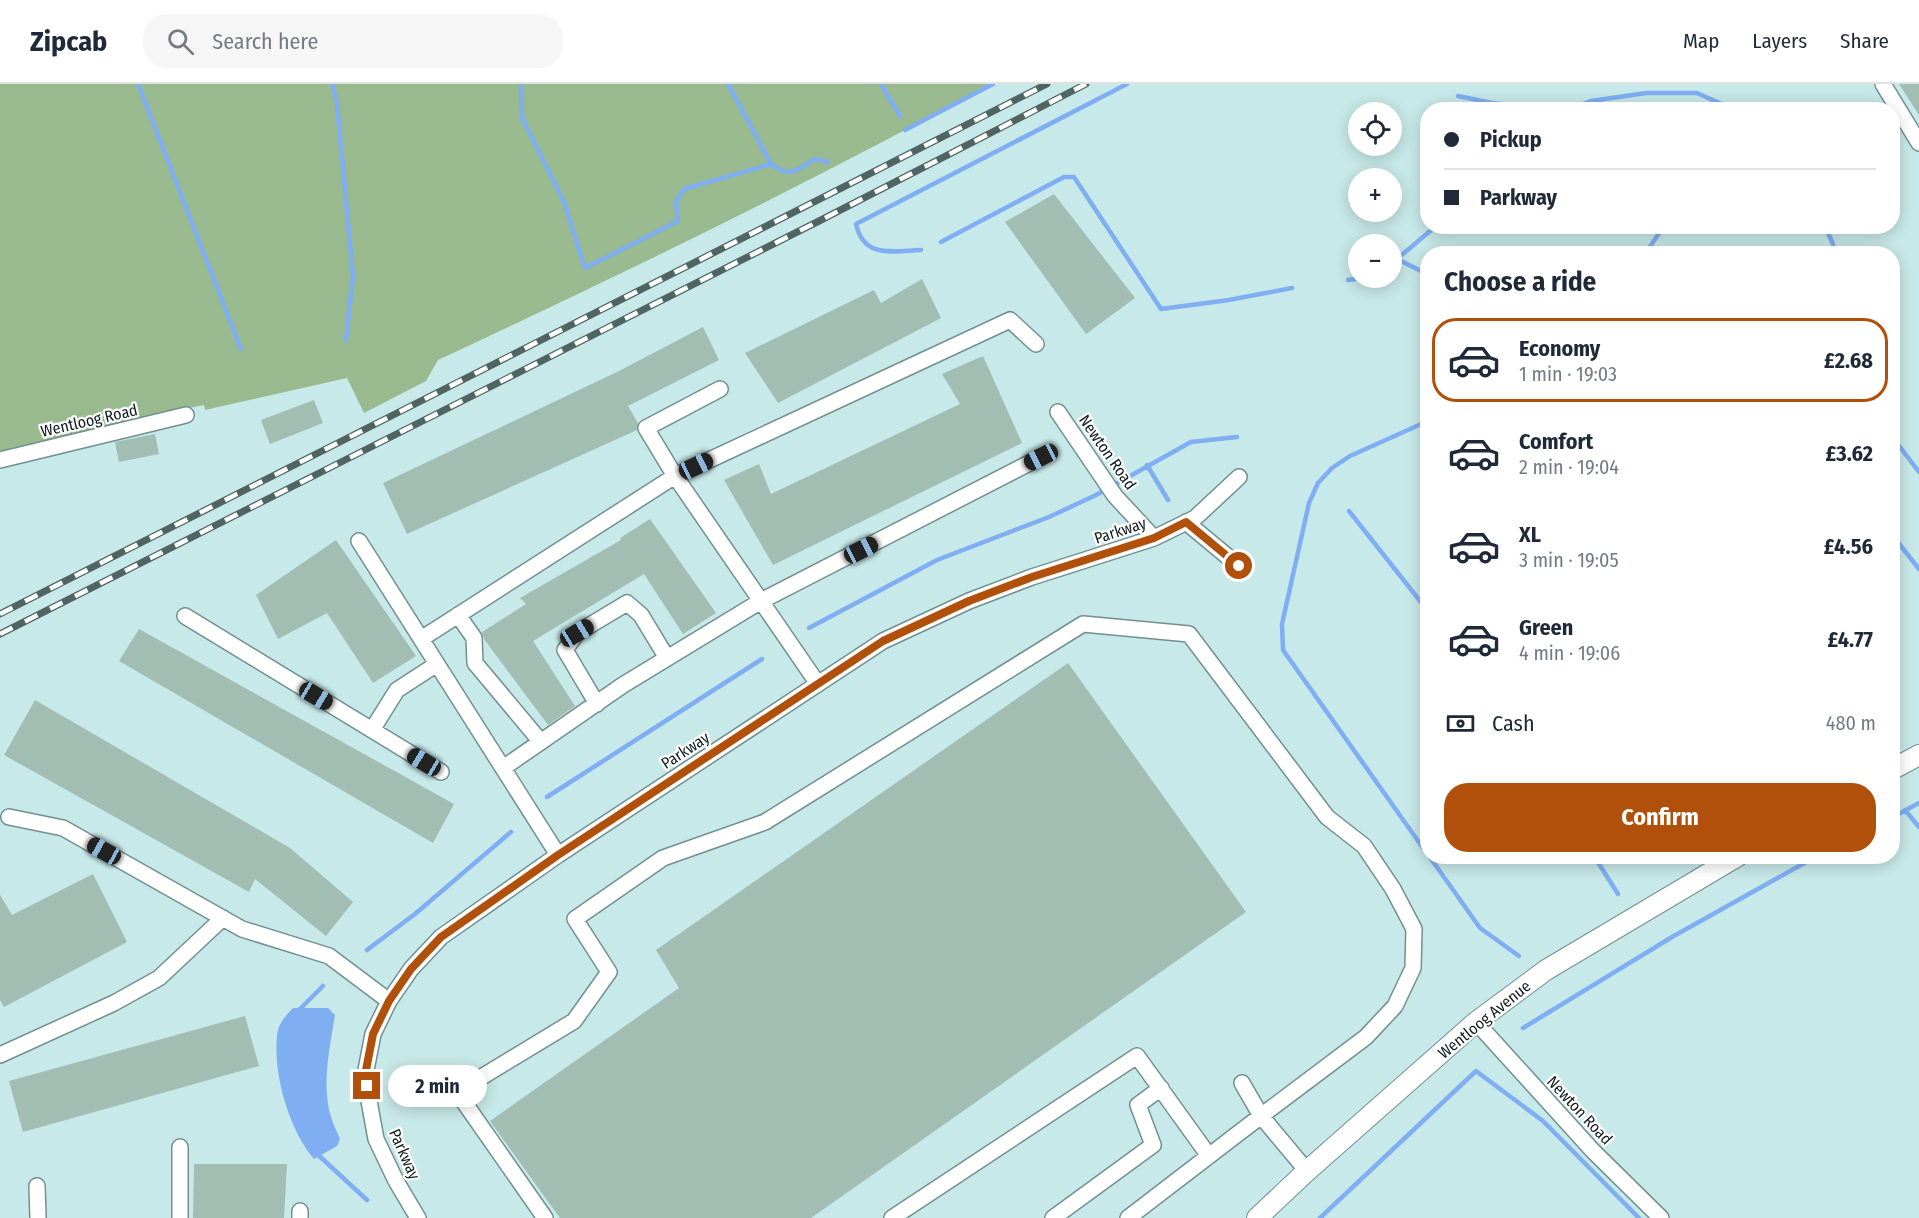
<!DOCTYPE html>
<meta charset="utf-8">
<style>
:root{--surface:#fff;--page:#f6f6f7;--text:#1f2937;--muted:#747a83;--line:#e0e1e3;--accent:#b0500a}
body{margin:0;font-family:"Fira Sans Condensed",sans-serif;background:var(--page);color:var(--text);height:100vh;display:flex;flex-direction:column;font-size:22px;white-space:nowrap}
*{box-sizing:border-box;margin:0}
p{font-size:20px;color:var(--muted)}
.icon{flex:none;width:33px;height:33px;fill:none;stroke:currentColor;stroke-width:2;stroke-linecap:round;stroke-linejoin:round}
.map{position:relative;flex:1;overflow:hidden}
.panel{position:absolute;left:1420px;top:162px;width:480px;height:618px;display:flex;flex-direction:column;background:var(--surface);border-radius:24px;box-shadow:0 3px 15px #0003}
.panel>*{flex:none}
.hud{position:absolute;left:1420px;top:18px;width:480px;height:132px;border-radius:24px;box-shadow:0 3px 15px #0003;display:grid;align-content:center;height:132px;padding:0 24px;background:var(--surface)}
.fabs{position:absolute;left:1348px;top:18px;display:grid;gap:12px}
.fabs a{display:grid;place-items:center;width:54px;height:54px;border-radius:50%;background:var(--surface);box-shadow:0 3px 15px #0003;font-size:30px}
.end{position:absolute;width:27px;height:27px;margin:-14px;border:8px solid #b0500a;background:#fff;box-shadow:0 0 0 3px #fff}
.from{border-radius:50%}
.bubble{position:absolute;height:42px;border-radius:21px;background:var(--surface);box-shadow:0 3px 15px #0003;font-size:20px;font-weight:700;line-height:42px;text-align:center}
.car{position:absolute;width:18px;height:36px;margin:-18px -9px;border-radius:8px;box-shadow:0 0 4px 2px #0007;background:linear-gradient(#222 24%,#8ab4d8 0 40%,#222 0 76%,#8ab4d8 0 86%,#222 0)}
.hud b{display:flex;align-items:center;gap:21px;height:57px;font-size:22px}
.hud b+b{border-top:2px solid var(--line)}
.hud i{width:15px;height:15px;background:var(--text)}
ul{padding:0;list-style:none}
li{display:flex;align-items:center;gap:18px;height:84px;margin:0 12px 9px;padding:0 12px;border:3px solid transparent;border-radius:24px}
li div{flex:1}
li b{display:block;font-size:22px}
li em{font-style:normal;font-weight:700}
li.on{border-color:var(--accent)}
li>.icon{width:54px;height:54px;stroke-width:1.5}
h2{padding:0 24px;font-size:27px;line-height:72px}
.pay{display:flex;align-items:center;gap:15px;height:66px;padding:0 24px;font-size:22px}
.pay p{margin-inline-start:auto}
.action{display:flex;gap:12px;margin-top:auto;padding:12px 24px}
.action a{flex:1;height:69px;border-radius:24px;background:var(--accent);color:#fff;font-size:24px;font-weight:700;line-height:69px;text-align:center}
header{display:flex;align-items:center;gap:36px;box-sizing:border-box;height:84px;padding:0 30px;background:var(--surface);border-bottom:2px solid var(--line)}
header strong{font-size:28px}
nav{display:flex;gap:33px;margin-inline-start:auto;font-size:21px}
.search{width:420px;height:54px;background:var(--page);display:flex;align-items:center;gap:15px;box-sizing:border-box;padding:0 21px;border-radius:24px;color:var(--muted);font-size:22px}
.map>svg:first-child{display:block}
</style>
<header>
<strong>Zipcab</strong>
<div class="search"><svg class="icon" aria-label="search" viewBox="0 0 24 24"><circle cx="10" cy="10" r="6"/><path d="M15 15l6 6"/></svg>Search here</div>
<nav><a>Map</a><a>Layers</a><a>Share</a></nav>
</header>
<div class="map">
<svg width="1919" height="1134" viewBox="0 0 1919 1134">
<rect width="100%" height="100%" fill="#c8e9e9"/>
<path fill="#99ba8e" d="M 0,0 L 990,0 C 810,99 625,189 438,276 L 426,297 L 364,329 L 347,294 L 205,326 L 204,321 L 159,330 L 124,341 L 0,369 Z"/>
<path fill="#7faef3" d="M 293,924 L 328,924 L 335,931 C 330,963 321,1001 331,1033 C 333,1040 337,1048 340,1055 L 337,1062 L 314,1075 C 289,1046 273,990 277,952 C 278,940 285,932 293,924 Z"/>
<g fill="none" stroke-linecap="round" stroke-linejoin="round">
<path stroke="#7faef3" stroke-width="4.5" d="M 138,0 L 241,265
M 332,0 L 337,19 L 353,192 L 346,256
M 521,0 L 522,34 L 564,118 L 585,184 L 678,137 L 676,118 L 684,105 L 771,80
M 728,0 L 771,80 C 791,95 796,86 815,75 L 828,78
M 881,0 L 900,32
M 1458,12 L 1492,19 L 1559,26
M 1566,26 L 1591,17 L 1646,9 L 1697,9 L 1735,26
M 905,46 L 993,0
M 1825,142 L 1833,160 L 1834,170
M 941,158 L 1064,93 L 1074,93 L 1161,225 L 1229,216 L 1292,204
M 921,166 C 892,167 864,175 856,140 L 1127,0
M 1645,170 L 1664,142
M 1397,175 L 1436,142
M 1392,179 L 1397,175 L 1423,188 L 1428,198
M 1348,196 L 1363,194
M 1428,337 L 1350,372 L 1332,384 L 1318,399 L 1309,419 L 1282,540 L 1283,566 L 1428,771
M 1893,354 L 1919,388
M 1147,381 L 1168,416
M 1349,427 L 1428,527
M 1893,452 L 1919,485
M 809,544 L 937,476 L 1049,433 L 1096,411 L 1191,358 L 1237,353
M 547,713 L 762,575
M 1905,726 L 1919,743
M 1893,733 L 1919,719
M 1429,772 L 1480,844 L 1519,872
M 1594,772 L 1618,810
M 367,866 L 415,830 L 511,748
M 297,928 L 323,902
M 1523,944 L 1672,853 L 1817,772
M 316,1069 L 367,1116
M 1320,1134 L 1476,987 L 1543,1037 L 1639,1134"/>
</g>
<path fill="#a2bdb2" d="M 1899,0 L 1919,0 L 1919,31 Z
M 1054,110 L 1135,214 L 1086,250 L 1005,138 Z
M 922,195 L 941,234 L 778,319 L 745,269 L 874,206 L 881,219 Z
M 703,243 L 719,276 L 628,322 L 638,339 L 637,346 L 407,450 L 383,399 L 619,287 Z
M 983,272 L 1022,359 L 773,481 L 724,396 L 759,380 L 771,410 L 960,320 L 942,290 Z
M 314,316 L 323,339 L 270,360 L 261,336 Z
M 155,350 L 159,370 L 119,378 L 115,358 Z
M 650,435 L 716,529 L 683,550 L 644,490 L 533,557 L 575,622 L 548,641 L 484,555 L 482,548 L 526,520 L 520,514 L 621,456 L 620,454 Z
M 336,456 L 416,572 L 373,599 L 327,529 L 278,555 L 256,511 Z
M 139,545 L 454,720 L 433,759 L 119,577 Z
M 1068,579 L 1246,828 L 811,1134 L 560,1134 L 490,1037 L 679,904 L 656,866 Z
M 35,616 L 290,764 L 353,818 L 326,852 L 255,795 L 249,808 L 4,671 Z
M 93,790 L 127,858 L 4,923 L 0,916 L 0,811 L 12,831 Z
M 245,932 L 259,982 L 23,1048 L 9,997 Z
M 194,1080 L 287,1080 L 284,1134 L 193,1134 Z"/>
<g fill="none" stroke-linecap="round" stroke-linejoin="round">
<defs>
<path id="minor" d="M 1883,0 L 1919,59
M 720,305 L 646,344 L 675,392 L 818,600
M 1058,328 L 1115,412 L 1154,454
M 0,376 L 186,331
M 1186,438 L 1239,482
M 359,457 L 558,771
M 458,531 L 474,554 L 475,579 L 541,658
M 185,532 L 441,688
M 421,555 L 675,392 L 1010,236 L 1036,260
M 597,620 L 565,566 L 577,549 L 627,519 L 641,531 L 667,574
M 372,646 L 397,606 L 437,580
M 503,684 L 623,601 L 761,517 L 1041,373
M 9,733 L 63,744 L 242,845 L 329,872 L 389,917
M 1476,938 L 1593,1067 L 1661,1134
M 0,971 L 114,919 L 159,894 L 223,834
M 180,1063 L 180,1134
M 37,1102 L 38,1134
M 300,1127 L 300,1134
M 418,1134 L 396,1097 L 376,1055 L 369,1017 L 366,986 L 373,950 L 389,917 L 411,885 L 441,853 L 558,771 L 883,557 L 969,517 L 1032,493 L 1154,454 L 1195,434 L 1239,393
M 545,1134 L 457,1008 L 574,937 L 609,888 L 575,835 L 663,774 L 765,738 L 1083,540 L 1189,550 L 1327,733 L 1364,762 L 1393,805 L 1414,845 L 1413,884 L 1395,922 L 1366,953 L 1261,1032 L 1242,999
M 892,1134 L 1137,972 L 1209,1072
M 1053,1134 L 1153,1061 L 1138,1021 L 1161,1004
M 1128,1134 L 1261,1032 L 1307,1087"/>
<path id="major" d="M 1893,685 L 1919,671
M 1257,1134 L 1307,1087 L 1476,938 L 1546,886 L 1738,772"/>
</defs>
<use href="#minor" stroke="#729091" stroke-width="18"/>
<use href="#major" stroke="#729091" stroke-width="22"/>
<use href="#minor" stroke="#fff" stroke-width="15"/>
<use href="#major" stroke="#fff" stroke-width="20"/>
<defs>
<path id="rail" d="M 0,530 L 1047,0
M 0,550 L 821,136 L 1086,0"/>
</defs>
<use href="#rail" stroke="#506464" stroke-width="7"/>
<use href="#rail" stroke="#fff" stroke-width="4.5" stroke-dasharray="14" stroke-linecap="butt"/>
</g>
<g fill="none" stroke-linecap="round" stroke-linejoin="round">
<path stroke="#b0500a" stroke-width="8" d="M 367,1002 L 366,986 L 373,950 L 389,917 L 411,885 L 441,853 L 558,771 L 883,557 L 969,517 L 1032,493 L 1154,454 L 1186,438 L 1239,482"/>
</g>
<g text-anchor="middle" stroke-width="4.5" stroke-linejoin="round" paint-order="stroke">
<g font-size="16" fill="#0f1c1c" stroke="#fff">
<text transform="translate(89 336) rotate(-13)" y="6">Wentloog Road</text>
<text transform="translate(1108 368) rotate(55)" y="6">Newton Road</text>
<text transform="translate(1120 446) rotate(-18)" y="6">Parkway</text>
<text transform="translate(685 666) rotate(-33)" y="6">Parkway</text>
<text transform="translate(1484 935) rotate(-39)" y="6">Wentloog Avenue</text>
<text transform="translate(1580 1026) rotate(47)" y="6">Newton Road</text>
<text transform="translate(405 1070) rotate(66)" y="6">Parkway</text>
</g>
</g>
</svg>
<div class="fabs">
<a><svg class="icon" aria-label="locate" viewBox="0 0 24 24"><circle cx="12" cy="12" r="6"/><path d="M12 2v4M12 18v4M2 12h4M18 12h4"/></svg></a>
<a>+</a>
<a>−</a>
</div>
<i class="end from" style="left:1239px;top:482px"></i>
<i class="end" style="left:367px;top:1002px"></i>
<div class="bubble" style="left:388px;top:981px;width:99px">2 min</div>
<i class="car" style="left:1041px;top:373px;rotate:243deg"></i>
<i class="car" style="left:696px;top:382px;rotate:65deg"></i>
<i class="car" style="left:861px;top:466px;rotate:63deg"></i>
<i class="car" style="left:577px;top:549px;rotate:59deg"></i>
<i class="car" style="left:316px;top:612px;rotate:121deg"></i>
<i class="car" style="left:424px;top:678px;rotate:301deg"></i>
<i class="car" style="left:104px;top:767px;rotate:299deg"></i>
<div class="hud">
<b><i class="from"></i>Pickup</b>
<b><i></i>Parkway</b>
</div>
<section class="panel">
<h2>Choose a ride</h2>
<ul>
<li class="on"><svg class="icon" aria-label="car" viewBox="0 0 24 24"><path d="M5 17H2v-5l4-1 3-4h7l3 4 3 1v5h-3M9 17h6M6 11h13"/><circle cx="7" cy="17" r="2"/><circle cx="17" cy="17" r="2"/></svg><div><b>Economy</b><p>1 min · 19:03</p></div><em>£2.68</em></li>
<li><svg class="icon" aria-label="car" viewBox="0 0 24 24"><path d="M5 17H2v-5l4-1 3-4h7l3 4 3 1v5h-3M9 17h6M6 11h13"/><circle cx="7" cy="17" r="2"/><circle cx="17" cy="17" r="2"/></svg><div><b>Comfort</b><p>2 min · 19:04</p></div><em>£3.62</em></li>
<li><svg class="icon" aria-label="car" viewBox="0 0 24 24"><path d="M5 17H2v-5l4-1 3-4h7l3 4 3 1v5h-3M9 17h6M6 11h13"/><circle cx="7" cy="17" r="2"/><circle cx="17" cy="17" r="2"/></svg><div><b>XL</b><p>3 min · 19:05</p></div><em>£4.56</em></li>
<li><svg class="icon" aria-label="car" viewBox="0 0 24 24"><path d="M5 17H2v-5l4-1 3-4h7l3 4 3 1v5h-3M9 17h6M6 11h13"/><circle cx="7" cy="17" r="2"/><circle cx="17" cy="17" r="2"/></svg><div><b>Green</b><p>4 min · 19:06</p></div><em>£4.77</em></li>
</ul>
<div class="pay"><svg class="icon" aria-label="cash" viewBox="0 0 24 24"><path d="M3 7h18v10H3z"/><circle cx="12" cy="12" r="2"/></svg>Cash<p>480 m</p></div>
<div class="action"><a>Confirm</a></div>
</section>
</div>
